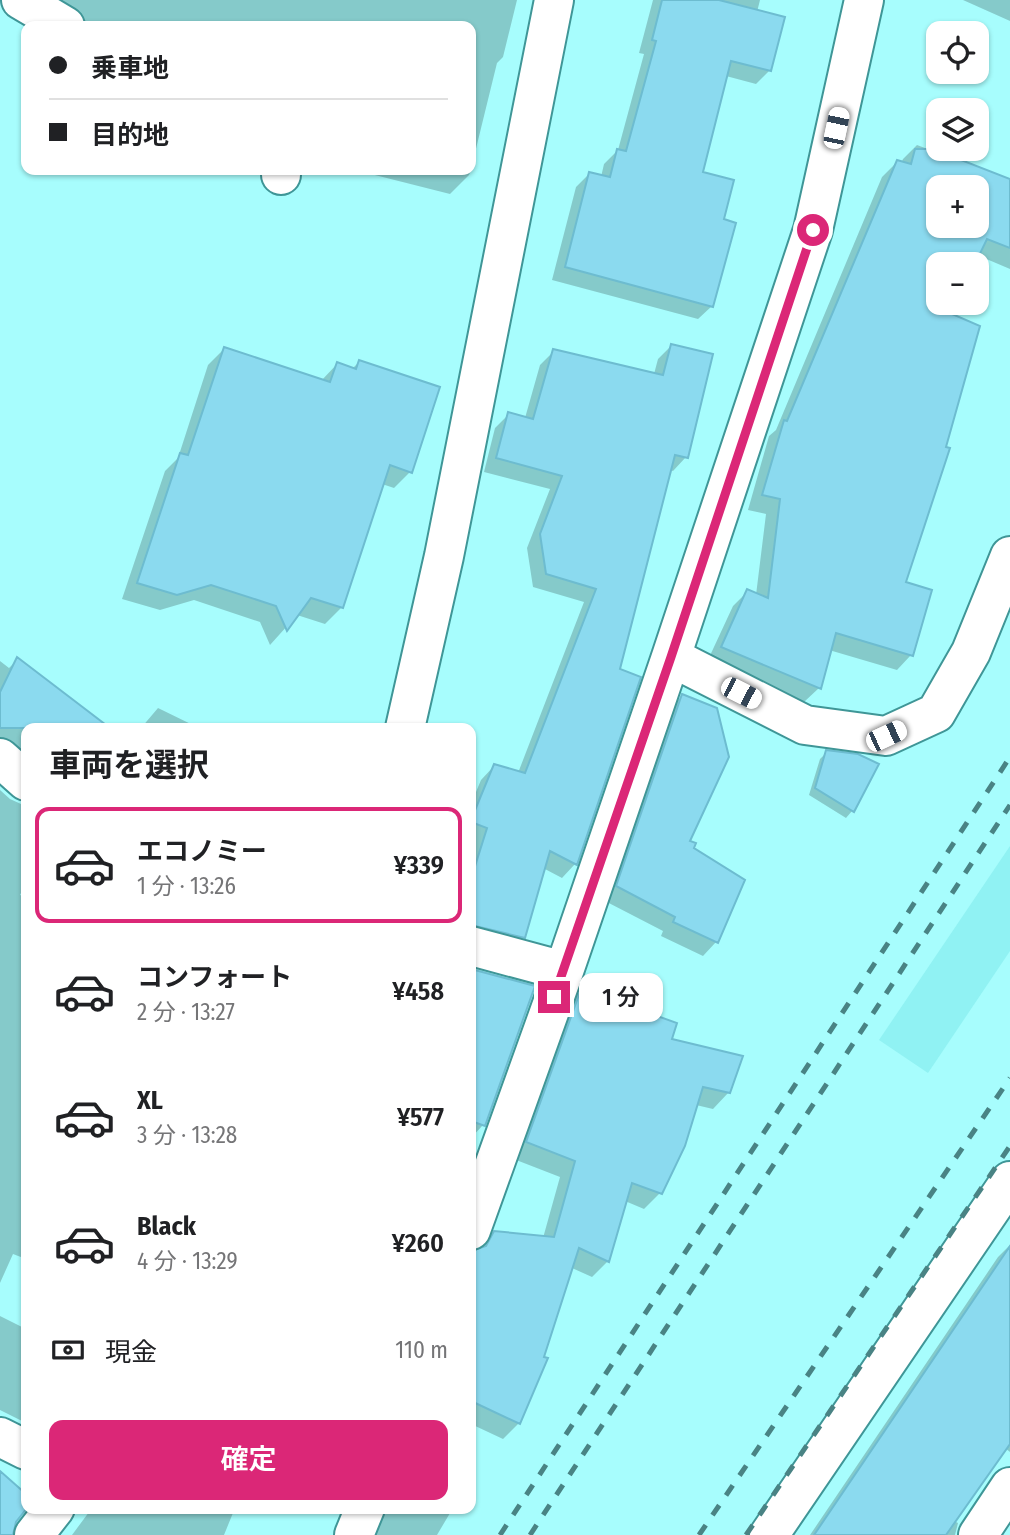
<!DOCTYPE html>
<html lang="ja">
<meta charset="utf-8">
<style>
:root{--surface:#fff;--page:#f6f6f6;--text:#202124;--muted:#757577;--line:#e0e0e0;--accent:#db2777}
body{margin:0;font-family:"Fira Sans Condensed","Noto Sans JP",sans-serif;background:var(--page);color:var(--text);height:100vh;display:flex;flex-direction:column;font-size:26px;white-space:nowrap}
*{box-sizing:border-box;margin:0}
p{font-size:23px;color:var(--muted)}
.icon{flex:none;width:38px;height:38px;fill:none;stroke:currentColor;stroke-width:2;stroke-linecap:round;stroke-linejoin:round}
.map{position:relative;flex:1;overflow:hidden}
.side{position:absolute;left:21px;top:723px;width:455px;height:791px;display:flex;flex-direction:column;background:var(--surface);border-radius:14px;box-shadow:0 2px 5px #0004}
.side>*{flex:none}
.top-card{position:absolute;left:21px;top:21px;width:455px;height:154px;border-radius:14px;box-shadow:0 2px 5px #0004;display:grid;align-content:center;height:154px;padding:0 28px;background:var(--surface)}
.tools{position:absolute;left:926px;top:21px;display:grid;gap:14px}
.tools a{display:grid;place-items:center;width:63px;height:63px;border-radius:14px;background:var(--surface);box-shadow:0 2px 5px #0004;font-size:35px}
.end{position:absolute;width:32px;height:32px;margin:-16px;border:9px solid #db2777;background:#fff;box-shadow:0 0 0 4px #fff}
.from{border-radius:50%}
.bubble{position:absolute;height:49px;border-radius:14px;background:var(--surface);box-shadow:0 2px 5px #0004;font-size:23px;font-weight:600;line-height:49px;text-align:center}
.car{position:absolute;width:21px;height:42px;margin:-21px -10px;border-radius:9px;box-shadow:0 0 5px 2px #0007;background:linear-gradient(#fff 24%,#345 0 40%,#fff 0 76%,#345 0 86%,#fff 0)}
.top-card b{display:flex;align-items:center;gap:24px;height:66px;font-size:26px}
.top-card b+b{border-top:2px solid var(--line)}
.top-card i{width:18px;height:18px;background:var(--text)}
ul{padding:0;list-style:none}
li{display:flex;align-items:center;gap:21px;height:116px;margin:0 14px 10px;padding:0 14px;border:4px solid transparent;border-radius:14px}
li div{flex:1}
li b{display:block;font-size:26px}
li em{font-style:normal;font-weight:600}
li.on{border-color:var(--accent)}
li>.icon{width:63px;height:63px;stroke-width:1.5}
h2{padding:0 28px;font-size:32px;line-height:84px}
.pay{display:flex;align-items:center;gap:18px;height:77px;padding:0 28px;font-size:26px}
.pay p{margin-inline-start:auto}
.action{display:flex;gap:14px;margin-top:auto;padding:14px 28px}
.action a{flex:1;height:80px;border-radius:14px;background:var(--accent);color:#fff;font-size:28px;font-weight:600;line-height:80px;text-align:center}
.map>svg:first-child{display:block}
</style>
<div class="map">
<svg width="1010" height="1535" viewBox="0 0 1010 1535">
<rect width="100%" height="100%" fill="#a7fdfd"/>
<path fill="#90f2f3" d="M 1010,846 L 1010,951 L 928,1073 L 879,1040 Z"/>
<path fill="#0003" fill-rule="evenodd" d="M 29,0 L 517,0 L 503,57 L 497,63 L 471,169 L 471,26 L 64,26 Z
M 653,0 L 760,0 L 757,12 L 769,71 L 756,84 L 726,76 L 701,173 L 722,221 L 712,306 L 698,319 L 552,280 L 576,187 L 589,174 L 601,177 L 604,164 L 618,150 L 644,54 L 639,53 Z
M 963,0 L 1010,0 L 1010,21 Z
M 917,145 L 1010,180 L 1010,269 L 977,255 L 973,264 L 938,264 L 938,303 L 955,303 L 950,314 L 904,583 L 911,655 L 897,670 L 829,650 L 819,688 L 804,702 L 707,662 L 733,606 L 748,591 L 756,595 L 766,514 L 748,510 L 769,436 L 776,430 L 882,177 L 897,162 L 901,164 L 903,159 ZM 938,187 L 976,187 L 976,226 L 938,226 Z
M 355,170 L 471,170 L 469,175 L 450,194 Z
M 671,346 L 686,457 L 673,471 L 670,470 L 618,670 L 639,678 L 575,864 L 562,878 L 543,868 L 523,937 L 509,951 L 471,940 L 471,852 L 474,841 L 471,840 L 471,804 L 481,780 L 494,766 L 518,773 L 584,602 L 533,587 L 527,548 L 550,489 L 484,472 L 495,428 L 509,414 L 525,418 L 540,365 L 554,351 L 654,374 L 658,359 Z
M 224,349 L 321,381 L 337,364 L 351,370 L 359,362 L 410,472 L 394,488 L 382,484 L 341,608 L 325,624 L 297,615 L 270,645 L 260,622 L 194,600 L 160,610 L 122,599 L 165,471 L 178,458 L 208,365 Z
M 18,659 L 107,728 L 26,728 L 26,779 L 0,756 L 0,661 L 9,668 Z
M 682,696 L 688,842 L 716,942 L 703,956 L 661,936 L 663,931 L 603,900 L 668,710 Z
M 158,708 L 199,728 L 141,728 Z
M 827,752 L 877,765 L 852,811 L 846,818 L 809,795 L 820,759 Z
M 0,790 L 10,799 L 21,804 L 26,804 L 26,883 L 20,895 L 26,897 L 26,1259 L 13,1254 L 0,1283 Z
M 471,970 L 533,987 L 483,1125 L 471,1138 Z
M 581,991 L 669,1040 L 729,1092 L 713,1109 L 696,1105 L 660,1193 L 644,1209 L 625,1201 L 608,1261 L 592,1277 L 572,1268 L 541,1358 L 545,1359 L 519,1423 L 503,1439 L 471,1424 L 471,1253 L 475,1253 L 495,1233 L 543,1238 L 560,1177 L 511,1158 L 565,1007 Z
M 1010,1245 L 1010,1452 L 1005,1448 L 954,1521 L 958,1523 L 955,1535 L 810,1535 L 998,1257 Z
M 0,1316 L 26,1329 L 26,1423 L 0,1410 Z
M 92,1508 L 235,1508 L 224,1535 L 72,1535 Z
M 379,1508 L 453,1508 L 437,1535 L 369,1535 Z"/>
<path fill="#8bdaef" stroke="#6dbcd0" stroke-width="2" fill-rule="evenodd" d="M 662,0 L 719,0 L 785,17 L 771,71 L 731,61 L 703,172 L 734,180 L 724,219 L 736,223 L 713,307 L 565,267 L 589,172 L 610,177 L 617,149 L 626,151 L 656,41 L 652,40 Z
M 915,149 L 933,149 L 1010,179 L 1010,248 L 987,239 L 975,264 L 938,264 L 938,303 L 957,303 L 952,314 L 980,326 L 946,447 L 950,448 L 906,582 L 932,590 L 913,656 L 836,633 L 821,689 L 721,647 L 747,589 L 768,598 L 780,499 L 762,495 L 784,420 L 787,421 L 897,160 L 911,164 ZM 938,187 L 976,187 L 976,226 L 938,226 Z
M 671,344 L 713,354 L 688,458 L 675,455 L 620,669 L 641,677 L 577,865 L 550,851 L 525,938 L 471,925 L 471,879 L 487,828 L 471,822 L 471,820 L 494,764 L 525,773 L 596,589 L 546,574 L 540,534 L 562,476 L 496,458 L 508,412 L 533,419 L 553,349 L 663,375 Z
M 224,347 L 330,382 L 337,362 L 356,369 L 359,360 L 440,387 L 412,473 L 390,465 L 343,608 L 311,598 L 287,631 L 276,606 L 211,585 L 177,595 L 137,583 L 180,453 L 188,455 Z
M 17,657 L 110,728 L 0,728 L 0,692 Z
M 682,694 L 717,708 L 729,757 L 690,841 L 696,843 L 694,848 L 745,880 L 718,943 L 673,922 L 675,917 L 616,886 Z
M 826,750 L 858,754 L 879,764 L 854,812 L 815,788 Z
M 471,969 L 535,986 L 485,1126 L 471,1121 Z
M 581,989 L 677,1023 L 672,1039 L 743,1056 L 730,1093 L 703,1087 L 685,1146 L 662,1194 L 632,1183 L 609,1262 L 579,1248 L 544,1357 L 548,1358 L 520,1424 L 471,1401 L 471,1251 L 486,1246 L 494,1231 L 554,1237 L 575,1161 L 526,1142 Z
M 1010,1246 L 1010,1444 L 946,1535 L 814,1535 Z
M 0,1471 L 26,1494 L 27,1508 L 16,1522 L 13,1535 L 0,1535 Z"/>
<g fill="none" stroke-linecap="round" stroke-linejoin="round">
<defs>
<path id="minor" d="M 21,0 L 65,26
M 281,170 L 281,175
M 671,657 L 805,725 L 886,736 L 936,713 L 971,652 L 1010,556
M 405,728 L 444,556 L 554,0
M 0,758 L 26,781
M 471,946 L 564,971
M 471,1230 L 564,971 L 671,657 L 813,230 L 864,0
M 0,1437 L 26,1450
M 34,1535 L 55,1508
M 354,1535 L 365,1508
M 769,1535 L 1010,1181
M 978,1535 L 1010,1487"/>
</defs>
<use href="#minor" stroke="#3f9697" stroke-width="42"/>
<use href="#minor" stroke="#fff" stroke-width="38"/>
<path stroke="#498384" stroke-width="5" stroke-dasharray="12 12" stroke-linecap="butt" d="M 500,1535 L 1010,757
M 530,1535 L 1010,805
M 699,1535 L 1010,1078
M 746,1535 L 1010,1146"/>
</g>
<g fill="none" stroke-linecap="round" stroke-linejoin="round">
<path stroke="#db2777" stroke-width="9" d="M 554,997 L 671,657 L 813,230"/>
</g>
</svg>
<div class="tools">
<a><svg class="icon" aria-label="locate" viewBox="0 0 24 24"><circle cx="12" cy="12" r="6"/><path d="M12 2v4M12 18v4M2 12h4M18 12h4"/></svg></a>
<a><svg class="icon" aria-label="layers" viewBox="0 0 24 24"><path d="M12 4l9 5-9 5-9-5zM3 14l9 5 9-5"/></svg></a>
<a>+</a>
<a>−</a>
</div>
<i class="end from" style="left:813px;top:230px"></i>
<i class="end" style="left:554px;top:997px"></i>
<div class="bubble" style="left:579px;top:973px;width:84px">1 分</div>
<i class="car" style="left:836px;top:128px;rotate:12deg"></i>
<i class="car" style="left:741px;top:693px;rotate:117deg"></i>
<i class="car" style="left:886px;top:736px;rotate:65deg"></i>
<div class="top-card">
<b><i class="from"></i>乗車地</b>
<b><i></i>目的地</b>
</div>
<section class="side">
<h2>車両を選択</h2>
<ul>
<li class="on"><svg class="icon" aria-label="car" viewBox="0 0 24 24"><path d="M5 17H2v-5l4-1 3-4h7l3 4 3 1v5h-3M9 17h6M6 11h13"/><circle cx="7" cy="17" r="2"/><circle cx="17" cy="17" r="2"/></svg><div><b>エコノミー</b><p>1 分 · 13:26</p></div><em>¥339</em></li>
<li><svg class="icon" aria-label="car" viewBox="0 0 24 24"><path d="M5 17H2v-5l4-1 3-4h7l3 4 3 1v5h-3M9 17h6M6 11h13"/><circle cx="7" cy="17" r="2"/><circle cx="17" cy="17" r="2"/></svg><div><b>コンフォート</b><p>2 分 · 13:27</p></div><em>¥458</em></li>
<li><svg class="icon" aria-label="car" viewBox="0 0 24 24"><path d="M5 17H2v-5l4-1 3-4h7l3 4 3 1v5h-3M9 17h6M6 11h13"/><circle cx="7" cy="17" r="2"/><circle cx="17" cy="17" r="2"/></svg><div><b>XL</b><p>3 分 · 13:28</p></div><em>¥577</em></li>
<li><svg class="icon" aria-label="car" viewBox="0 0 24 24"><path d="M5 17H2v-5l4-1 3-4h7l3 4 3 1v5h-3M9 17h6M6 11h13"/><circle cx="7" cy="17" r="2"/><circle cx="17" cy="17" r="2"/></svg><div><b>Black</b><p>4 分 · 13:29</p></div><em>¥260</em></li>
</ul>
<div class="pay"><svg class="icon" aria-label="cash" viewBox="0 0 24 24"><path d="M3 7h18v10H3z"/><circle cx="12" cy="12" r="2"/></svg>現金<p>110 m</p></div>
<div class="action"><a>確定</a></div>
</section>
</div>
